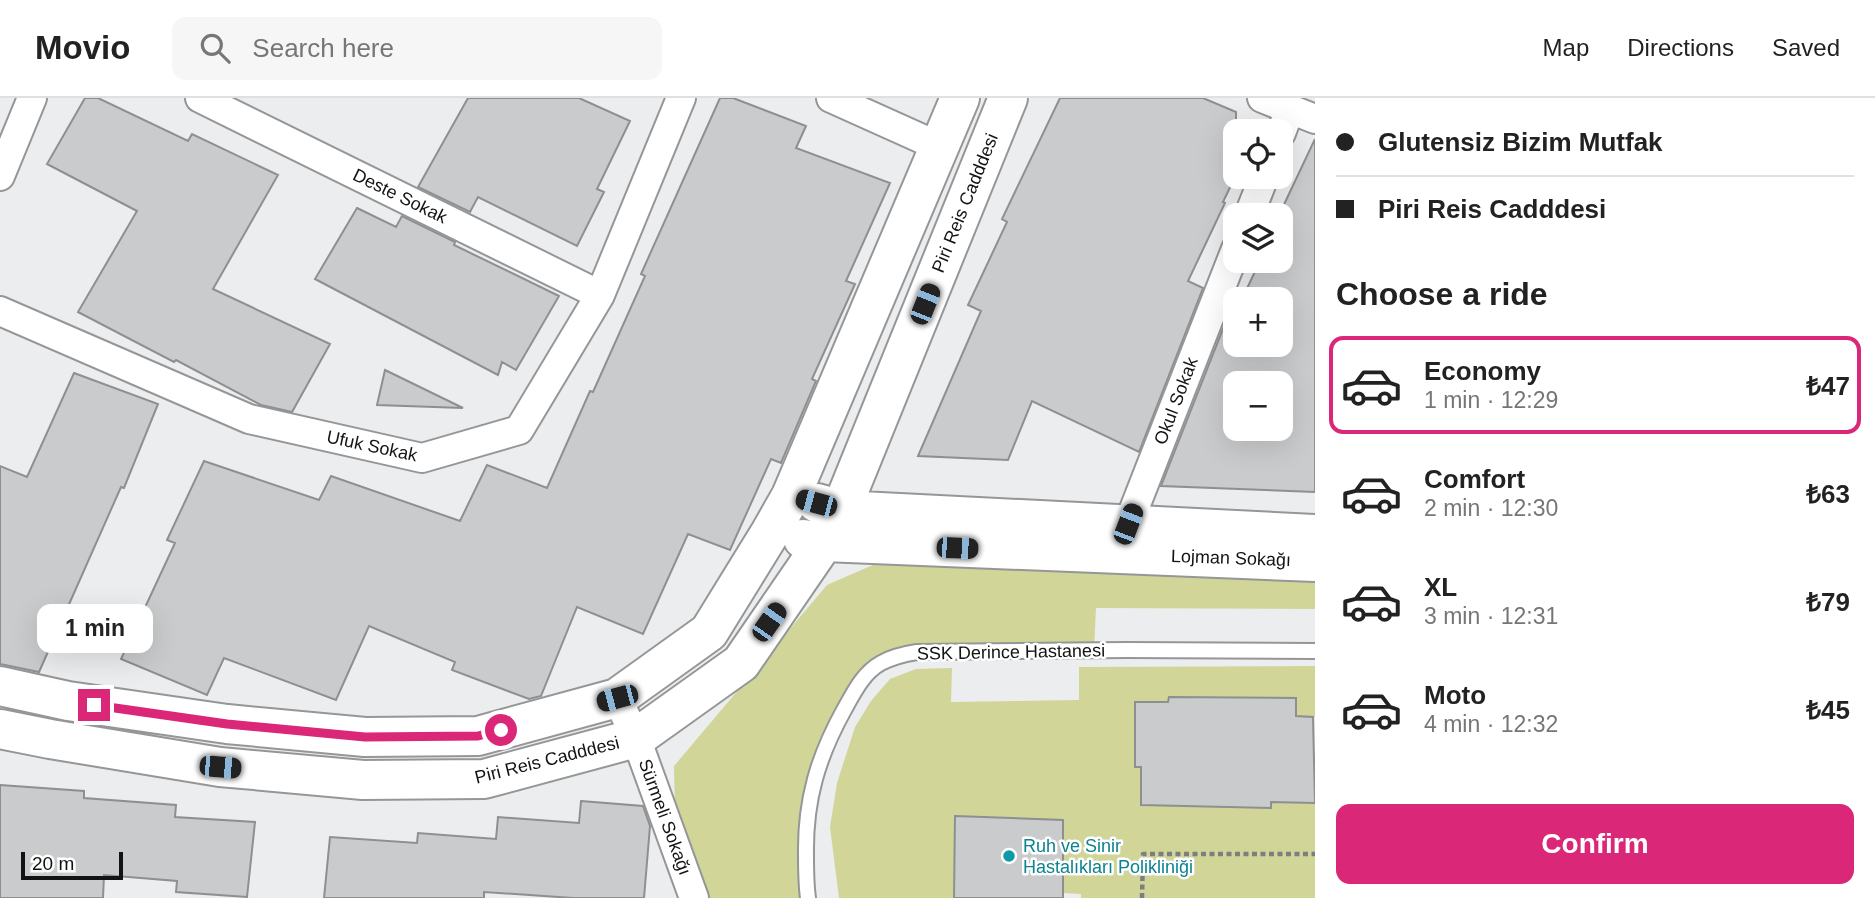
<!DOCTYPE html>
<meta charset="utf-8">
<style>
:root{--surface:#fff;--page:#f6f6f6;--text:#222;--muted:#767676;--line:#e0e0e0;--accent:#db2777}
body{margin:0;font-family:Arial,sans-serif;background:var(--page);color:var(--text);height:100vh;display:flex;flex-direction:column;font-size:26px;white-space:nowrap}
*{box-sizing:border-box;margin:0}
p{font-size:23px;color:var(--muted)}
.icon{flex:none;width:38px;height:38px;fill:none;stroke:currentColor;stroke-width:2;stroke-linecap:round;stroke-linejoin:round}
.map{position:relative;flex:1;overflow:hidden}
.panel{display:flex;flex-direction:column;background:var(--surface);width:560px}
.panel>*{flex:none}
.hud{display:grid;align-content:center;height:154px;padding:0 21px;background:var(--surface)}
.buttons{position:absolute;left:1223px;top:21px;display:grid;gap:14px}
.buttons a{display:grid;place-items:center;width:70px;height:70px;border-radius:14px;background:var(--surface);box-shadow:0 7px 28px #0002;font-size:35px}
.scale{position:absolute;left:21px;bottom:18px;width:102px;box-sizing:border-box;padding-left:7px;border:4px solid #121313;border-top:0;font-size:19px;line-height:24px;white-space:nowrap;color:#121313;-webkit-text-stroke:5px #fff;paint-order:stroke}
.end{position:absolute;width:32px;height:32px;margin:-16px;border:9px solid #db2777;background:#fff;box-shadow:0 0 0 4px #fff}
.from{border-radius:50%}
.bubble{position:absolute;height:49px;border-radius:14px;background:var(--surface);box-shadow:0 7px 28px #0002;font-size:23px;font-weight:600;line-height:49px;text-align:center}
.car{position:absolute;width:21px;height:42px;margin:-21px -10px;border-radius:9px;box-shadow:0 0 5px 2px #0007;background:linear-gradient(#222 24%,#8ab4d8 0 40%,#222 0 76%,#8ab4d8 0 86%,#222 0)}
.hud b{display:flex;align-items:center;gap:24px;height:66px;font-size:26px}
.hud b+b{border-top:2px solid var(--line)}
.hud i{width:18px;height:18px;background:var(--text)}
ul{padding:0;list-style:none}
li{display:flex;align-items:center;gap:21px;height:98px;margin:0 14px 10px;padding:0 7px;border:4px solid transparent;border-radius:14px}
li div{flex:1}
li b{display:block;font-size:26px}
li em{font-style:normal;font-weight:600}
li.selected{border-color:var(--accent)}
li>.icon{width:63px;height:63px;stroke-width:1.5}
h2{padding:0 21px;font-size:32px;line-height:84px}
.cta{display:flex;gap:14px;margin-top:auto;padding:14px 21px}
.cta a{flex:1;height:80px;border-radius:14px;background:var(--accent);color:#fff;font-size:28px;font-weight:600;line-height:80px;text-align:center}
header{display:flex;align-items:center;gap:42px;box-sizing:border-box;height:98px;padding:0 35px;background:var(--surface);border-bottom:2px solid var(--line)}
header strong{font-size:33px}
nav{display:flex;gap:38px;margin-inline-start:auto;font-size:24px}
.search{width:490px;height:63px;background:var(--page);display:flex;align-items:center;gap:18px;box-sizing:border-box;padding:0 24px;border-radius:14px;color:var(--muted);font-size:26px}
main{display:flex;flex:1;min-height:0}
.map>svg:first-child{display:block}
</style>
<header>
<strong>Movio</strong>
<div class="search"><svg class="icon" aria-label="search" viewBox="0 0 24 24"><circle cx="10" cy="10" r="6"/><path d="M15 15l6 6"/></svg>Search here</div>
<nav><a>Map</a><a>Directions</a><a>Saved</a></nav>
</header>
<main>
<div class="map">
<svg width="1315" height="800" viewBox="0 0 1315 800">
<rect width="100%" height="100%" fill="#ecedef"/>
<path fill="#d1d597" d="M 882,463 L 1315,482 L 1315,511 L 1096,510 L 1094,552 L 917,554 L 866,577 L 814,679 L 808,800 L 708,800 L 675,717 L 674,668 L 827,487 Z
M 1315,568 L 1315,619 L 1296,618 L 1296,600 L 1169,599 L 1141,680 L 1141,707 L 1270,710 L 1271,701 L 1282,704 L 1315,705 L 1315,800 L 1081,800 L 1081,796 L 1063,795 L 1063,722 L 955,718 L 954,800 L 839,800 L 830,729 L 837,685 L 855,629 L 871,603 L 890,581 L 916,571 L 952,570 L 951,604 L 1079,602 L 1079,569 Z"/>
<path fill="#cacbcd" stroke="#8e8f91" stroke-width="2" fill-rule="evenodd" d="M 85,0 L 98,0 L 188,43 L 192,36 L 278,77 L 213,191 L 330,246 L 292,314 L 261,307 L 176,262 L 174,264 L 78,214 L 137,113 L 47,66 Z
M 468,0 L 579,0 L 630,23 L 597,91 L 604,94 L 577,148 L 478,99 L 470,114 L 418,89 Z
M 720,0 L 733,0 L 806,28 L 796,50 L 890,85 L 846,183 L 855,186 L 812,281 L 816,283 L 781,365 L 771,361 L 730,452 L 688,436 L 643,536 L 577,509 L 541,598 L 529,601 L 452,572 L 455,564 L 369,528 L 336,602 L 224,560 L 207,597 L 121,561 L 175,445 L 167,442 L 204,363 L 319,402 L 331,378 L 460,423 L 487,367 L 547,390 L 590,293 L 593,294 L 645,178 L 641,176 Z
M 1060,0 L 1203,0 L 1236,14 L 1236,77 L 1223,104 L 1225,105 L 1188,183 L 1203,190 L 1139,354 L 1032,303 L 1008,362 L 918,358 L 981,213 L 968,207 L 1007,124 L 1002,121 Z
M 1315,41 L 1315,394 L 1161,388 L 1234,203 L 1236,204 L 1236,247 L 1281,247 L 1281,201 L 1242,201 L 1260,163 L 1281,163 L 1281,117 L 1279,117 ZM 1236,285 L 1281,285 L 1281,331 L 1236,331 Z
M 357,110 L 396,129 L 402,118 L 455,144 L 454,147 L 559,198 L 516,272 L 502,264 L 498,277 L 315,181 Z
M 385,272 L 463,310 L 377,307 Z
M 74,275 L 158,306 L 124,390 L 121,389 L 39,574 L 0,566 L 0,368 L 27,379 Z
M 1169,599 L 1296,600 L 1296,618 L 1313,619 L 1315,705 L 1271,704 L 1271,710 L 1141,707 L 1141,669 L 1135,669 L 1135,604 L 1168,604 Z
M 0,687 L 84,693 L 84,700 L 176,707 L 175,719 L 255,724 L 247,799 L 176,794 L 177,783 L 104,777 L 103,800 L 0,800 Z
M 581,703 L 643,708 L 650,728 L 644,800 L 573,800 L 484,794 L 484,800 L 324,800 L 330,739 L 417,745 L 418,735 L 496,741 L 498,719 L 579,725 Z
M 955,718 L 1063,722 L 1063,800 L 954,800 Z"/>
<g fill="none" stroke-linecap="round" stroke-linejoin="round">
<defs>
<path id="lane" d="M 808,800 C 806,786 806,771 806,757 C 805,702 818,659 844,612 C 854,594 863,575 881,565 C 892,559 904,556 917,554 L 1127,552 L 1315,553"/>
<path id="street" d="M 200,0 L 600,197
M 831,0 L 940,49
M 1262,0 L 1315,21
M 1281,35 L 1290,11
M 0,78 L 32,0
M 1249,117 L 1264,79
M 0,213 L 249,321 L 422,360 L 519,332 L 600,197 L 681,0
M 1122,442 L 1236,151
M 617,600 L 636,640 L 694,800"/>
<path id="secondary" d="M 817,405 L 841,412 L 1315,436
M 803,441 L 824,444 L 1315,464
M 0,588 L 68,603 L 227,626 L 365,639 L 478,638 L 617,600 L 709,534 L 770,435 L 791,398 L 960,0
M 0,631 L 50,641 L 220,669 L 363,682 L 484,681 L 636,640 L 741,565 L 824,444 L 841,412 L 1008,0"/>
</defs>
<use href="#lane" stroke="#959698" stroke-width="18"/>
<use href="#street" stroke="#959698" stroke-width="32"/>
<use href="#secondary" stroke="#959698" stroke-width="42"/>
<path stroke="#7d7e7f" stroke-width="4.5" stroke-dasharray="5 3.5" stroke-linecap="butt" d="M 1142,800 L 1143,756 L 1315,756"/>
<use href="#lane" stroke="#fff" stroke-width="14"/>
<use href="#street" stroke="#fff" stroke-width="28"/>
<use href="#secondary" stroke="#fff" stroke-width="38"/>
</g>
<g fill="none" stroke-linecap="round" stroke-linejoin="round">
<path stroke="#db2777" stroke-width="9" d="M 94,607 L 227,626 L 365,639 L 478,638 L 501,632"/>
</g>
<circle fill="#0f9aa8" stroke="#fff" stroke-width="2.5" cx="1009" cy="758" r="7"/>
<g text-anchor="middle" stroke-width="5" stroke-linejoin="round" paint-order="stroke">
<g font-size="18" fill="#121313" stroke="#fff">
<text transform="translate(400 98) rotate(26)" y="6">Deste Sokak</text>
<text transform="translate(965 105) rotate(-68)" y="6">Piri Reis Cadddesi</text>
<text transform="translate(1176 303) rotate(-69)" y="6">Okul Sokak</text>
<text transform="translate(372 348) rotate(12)" y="6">Ufuk Sokak</text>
<text transform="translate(1231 460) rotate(2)" y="6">Lojman Sokağı</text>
<text transform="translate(1011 554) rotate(-1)" y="6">SSK Derince Hastanesi</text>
<text transform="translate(547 662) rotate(-14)" y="6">Piri Reis Cadddesi</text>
<text transform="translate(665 719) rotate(70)" y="6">Sürmeli Sokağı</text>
</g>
<g font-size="18" fill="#0d838f" stroke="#fff" text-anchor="start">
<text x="1023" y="754">Ruh ve Sinir<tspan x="1023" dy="21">Hastalıkları Polikliniği</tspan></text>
</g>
</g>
</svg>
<div class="buttons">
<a><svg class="icon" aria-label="locate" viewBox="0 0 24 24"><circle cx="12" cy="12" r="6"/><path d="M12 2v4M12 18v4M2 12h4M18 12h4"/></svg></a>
<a><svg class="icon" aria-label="layers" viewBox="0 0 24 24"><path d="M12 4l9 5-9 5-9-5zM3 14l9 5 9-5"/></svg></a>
<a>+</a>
<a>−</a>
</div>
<div class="scale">20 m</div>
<i class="end from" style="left:501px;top:632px"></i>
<i class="end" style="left:94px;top:607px"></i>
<div class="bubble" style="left:37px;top:506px;width:116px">1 min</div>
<i class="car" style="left:925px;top:206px;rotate:22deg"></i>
<i class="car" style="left:816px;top:405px;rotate:285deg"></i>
<i class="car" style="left:1128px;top:426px;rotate:21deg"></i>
<i class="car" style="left:957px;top:450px;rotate:92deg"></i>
<i class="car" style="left:769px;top:524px;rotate:35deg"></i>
<i class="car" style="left:617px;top:600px;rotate:255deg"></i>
<i class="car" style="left:220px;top:669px;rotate:95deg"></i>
</div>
<section class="panel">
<div class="hud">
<b><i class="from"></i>Glutensiz Bizim Mutfak</b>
<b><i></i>Piri Reis Cadddesi</b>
</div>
<h2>Choose a ride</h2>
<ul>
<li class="selected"><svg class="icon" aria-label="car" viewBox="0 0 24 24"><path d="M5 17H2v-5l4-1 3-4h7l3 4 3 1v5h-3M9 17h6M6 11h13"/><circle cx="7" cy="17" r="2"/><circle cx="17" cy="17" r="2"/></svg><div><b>Economy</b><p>1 min · 12:29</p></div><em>₺47</em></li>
<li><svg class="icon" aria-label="car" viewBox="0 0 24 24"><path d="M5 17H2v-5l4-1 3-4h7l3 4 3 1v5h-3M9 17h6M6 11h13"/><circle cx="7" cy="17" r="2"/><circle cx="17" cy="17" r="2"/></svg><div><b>Comfort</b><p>2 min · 12:30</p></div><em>₺63</em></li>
<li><svg class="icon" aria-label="car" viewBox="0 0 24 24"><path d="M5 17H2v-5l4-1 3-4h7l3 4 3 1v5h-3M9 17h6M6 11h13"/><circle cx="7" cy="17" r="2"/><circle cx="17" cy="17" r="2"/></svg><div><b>XL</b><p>3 min · 12:31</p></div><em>₺79</em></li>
<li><svg class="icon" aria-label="car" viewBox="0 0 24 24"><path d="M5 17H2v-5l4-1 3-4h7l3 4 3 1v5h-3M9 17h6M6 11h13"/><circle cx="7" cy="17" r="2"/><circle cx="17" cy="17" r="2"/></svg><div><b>Moto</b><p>4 min · 12:32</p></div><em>₺45</em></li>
</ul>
<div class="cta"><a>Confirm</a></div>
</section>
</main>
